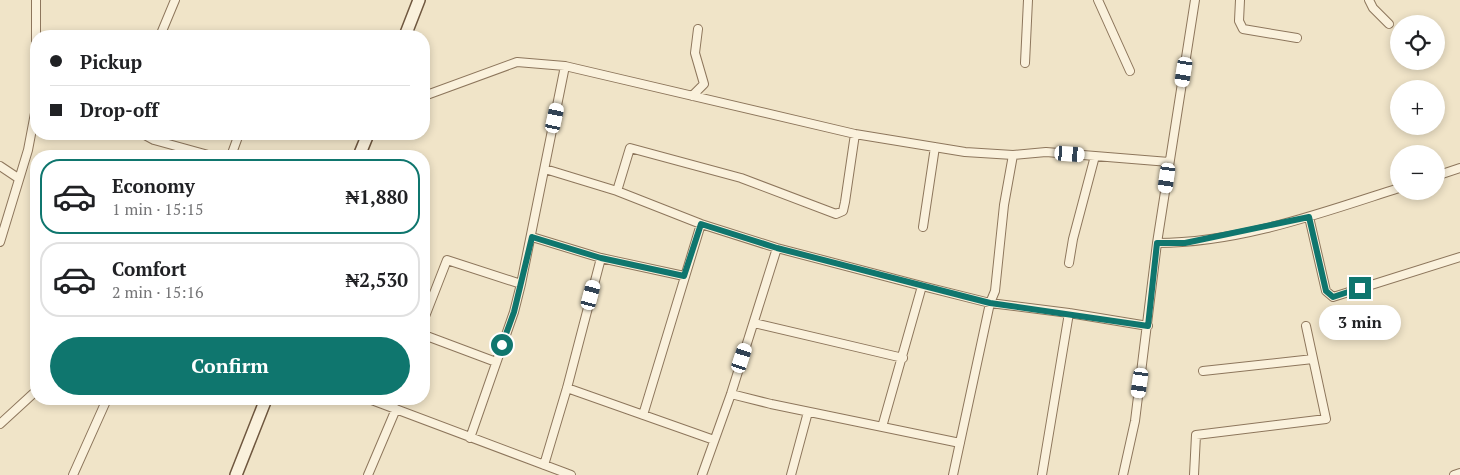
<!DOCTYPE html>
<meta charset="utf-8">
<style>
:root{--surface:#fff;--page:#f6f6f6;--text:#202124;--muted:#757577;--line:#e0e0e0;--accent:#0f766e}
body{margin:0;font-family:"PT Serif",serif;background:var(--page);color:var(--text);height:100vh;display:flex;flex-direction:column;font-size:19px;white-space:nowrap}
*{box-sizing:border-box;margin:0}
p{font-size:16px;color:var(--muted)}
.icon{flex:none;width:28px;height:28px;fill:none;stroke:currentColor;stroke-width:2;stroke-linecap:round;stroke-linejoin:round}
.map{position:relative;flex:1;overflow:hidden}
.panel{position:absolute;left:30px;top:150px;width:400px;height:255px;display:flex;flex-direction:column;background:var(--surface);border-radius:20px;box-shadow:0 2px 8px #0003}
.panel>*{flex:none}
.top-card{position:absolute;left:30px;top:30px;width:400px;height:110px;border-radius:20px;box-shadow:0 2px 8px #0003;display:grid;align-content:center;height:110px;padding:0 20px;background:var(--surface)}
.controls{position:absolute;left:1390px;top:15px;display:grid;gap:10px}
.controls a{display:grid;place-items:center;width:55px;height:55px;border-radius:50%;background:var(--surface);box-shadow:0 2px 8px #0003;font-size:25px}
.end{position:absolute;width:22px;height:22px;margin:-11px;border:6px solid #0f766e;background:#fff;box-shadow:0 0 0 2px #fff}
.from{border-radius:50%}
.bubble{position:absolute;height:35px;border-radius:18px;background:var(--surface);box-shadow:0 2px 8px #0003;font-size:16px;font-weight:800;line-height:35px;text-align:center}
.car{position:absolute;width:15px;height:30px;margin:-15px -8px;border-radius:6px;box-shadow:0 0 4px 1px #0007;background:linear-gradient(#fff 24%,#345 0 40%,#fff 0 76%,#345 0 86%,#fff 0)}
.top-card b{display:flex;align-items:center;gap:18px;height:48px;font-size:19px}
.top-card b+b{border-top:1px solid var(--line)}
.top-card i{width:12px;height:12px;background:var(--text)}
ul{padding:9px 0 0;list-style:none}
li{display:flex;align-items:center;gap:15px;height:75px;margin:0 10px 8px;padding:0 10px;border:2px solid var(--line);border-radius:20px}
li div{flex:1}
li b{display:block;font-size:19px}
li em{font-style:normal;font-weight:800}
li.current{border-color:var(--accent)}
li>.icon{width:45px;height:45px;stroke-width:1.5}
.cta{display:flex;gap:10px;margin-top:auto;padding:10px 20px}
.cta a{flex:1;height:58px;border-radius:30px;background:var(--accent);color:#fff;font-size:20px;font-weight:800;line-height:58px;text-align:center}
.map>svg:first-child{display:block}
</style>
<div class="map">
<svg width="1460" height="475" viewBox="0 0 1460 475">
<rect width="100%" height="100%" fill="#f0e4c8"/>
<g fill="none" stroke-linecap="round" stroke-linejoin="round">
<defs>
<path id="street" d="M 36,0 L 36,42
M 1098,0 L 1130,71
M 1240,0 L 1239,21 L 1243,29 L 1297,38
M 1369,0 L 1373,8 L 1389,24
M 160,36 L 175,0
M 1025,63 L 1028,0
M 424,96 L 517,62 L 565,66 L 855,134 L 965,152 L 1013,155 L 1046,152 L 1169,162
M 692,96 L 704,84 L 695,53 L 698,29
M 143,134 L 154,140 L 212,156
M 231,156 L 239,134
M 0,166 L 18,178
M 545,169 L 617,191 L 701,224 L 777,248 L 922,286 L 990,303 L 1069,313 L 1148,326
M 1436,176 L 1460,168
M 617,191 L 630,148 L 741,178 L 836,214 L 843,211 L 845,202 L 855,134
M 1309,217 L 1326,291 L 1333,297 L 1460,257
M 923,227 L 935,147
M 532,237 L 601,258 L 684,276
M 0,242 L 28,150 L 36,108
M 1157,243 C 1240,243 1321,213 1399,188
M 1069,263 L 1073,239 L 1095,156
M 424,319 L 447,260 L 521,284
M 754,323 L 903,358
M 424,335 L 496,362
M 1203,371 L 1313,359
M 567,388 L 714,440
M 731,394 L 771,404 L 960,443
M 369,399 L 571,475
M 643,415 L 701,224
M 0,424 L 36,391
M 882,427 L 922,286
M 470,438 L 514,312 L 521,284 L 565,66
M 544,465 L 567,388 L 601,258
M 73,475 L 107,399
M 368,475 L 396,409
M 702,475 L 731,394 L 777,248
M 791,475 L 808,412
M 953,475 L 990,303 L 995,291 L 1004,205 L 1013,155
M 1042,475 L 1069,313
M 1123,475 L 1135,421 L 1157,243 L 1195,0
M 1194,475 L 1196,435 L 1326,419 L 1306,326
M 1454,475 L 1460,473"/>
<path id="secondary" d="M 405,36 L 419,0
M 359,156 L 368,134
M 236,475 L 266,399"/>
</defs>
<use href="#street" stroke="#8d765c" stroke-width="10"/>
<use href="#secondary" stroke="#6f573f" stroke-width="14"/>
<use href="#street" stroke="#faf1dc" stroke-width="8"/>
<use href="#secondary" stroke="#faf1dc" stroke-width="11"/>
</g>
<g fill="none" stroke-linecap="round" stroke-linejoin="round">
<path stroke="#0f766e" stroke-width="6" d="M 502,345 L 514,312 L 532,237 L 601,258 L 684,276 L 701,224 L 777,248 L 990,303 L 1148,326 L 1157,243 L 1185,243 L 1309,217 L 1326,291 L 1333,297 L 1360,288"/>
</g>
</svg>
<div class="controls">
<a><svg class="icon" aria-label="locate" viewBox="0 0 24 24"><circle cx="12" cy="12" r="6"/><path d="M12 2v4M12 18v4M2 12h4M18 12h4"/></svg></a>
<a>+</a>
<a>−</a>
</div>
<i class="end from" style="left:502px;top:345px"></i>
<i class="end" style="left:1360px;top:288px"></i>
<div class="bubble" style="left:1319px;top:305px;width:82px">3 min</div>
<i class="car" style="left:1184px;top:72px;rotate:189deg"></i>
<i class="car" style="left:555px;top:118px;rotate:12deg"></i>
<i class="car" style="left:1070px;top:154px;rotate:94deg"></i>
<i class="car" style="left:1167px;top:178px;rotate:188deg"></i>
<i class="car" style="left:591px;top:295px;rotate:15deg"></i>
<i class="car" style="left:742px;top:358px;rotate:18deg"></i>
<i class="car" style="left:1140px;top:383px;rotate:188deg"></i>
<div class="top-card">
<b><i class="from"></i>Pickup</b>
<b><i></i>Drop-off</b>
</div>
<section class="panel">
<ul>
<li class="current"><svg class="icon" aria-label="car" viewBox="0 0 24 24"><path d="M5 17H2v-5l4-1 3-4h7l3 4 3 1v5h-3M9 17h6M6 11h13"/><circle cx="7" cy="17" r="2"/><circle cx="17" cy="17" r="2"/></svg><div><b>Economy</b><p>1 min · 15:15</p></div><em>₦1,880</em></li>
<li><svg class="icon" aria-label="car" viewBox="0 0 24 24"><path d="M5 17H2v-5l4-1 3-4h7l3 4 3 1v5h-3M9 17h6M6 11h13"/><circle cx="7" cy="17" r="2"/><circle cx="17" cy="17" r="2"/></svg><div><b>Comfort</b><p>2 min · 15:16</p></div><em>₦2,530</em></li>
</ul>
<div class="cta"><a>Confirm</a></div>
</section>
</div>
